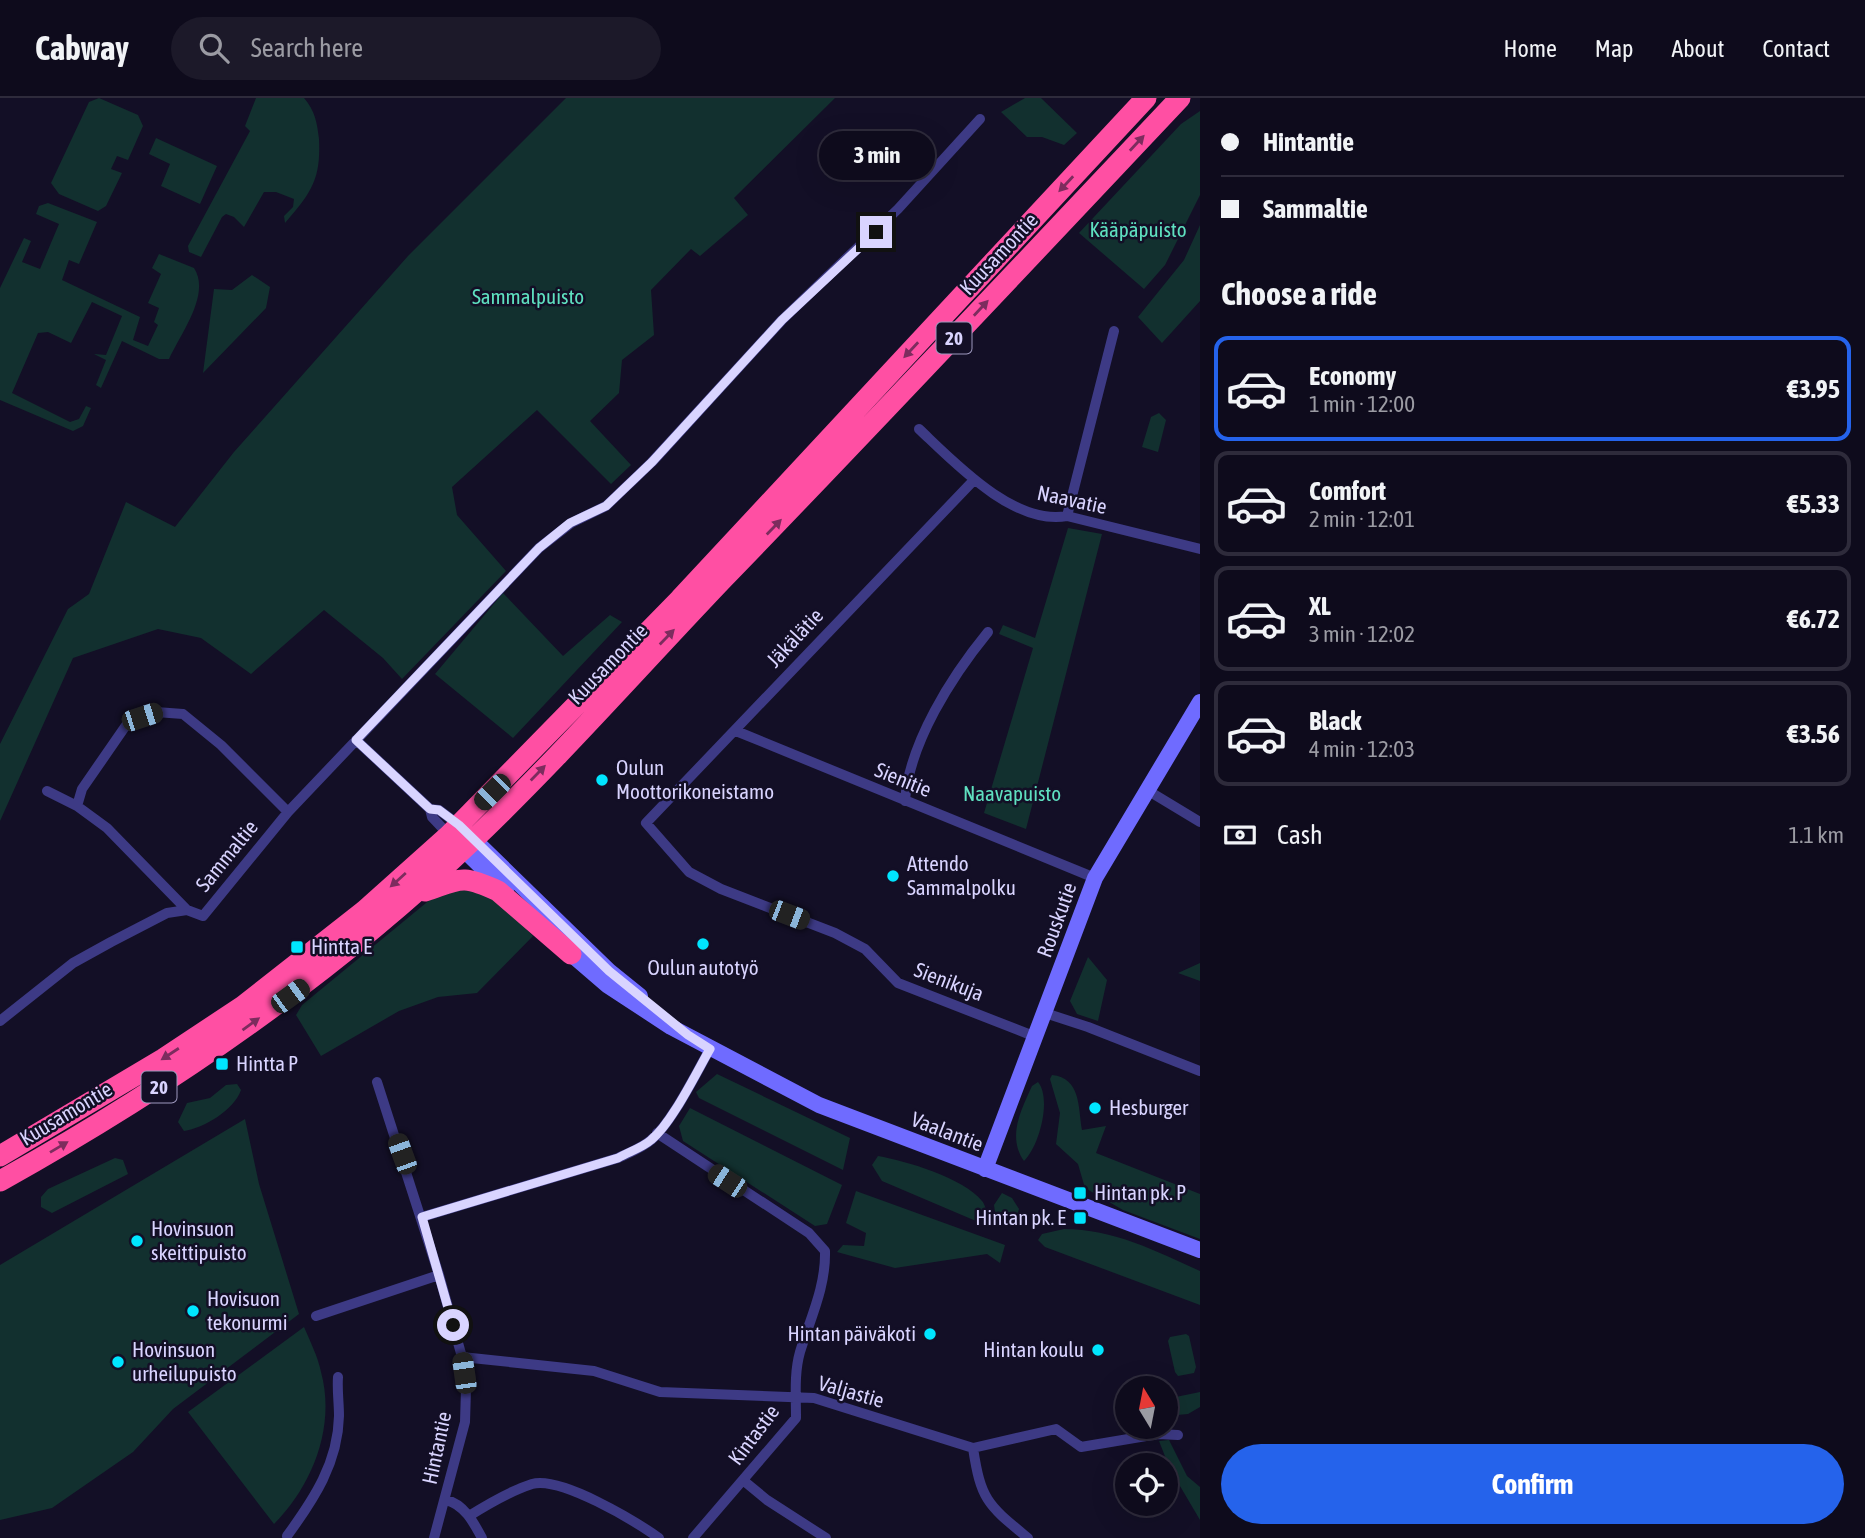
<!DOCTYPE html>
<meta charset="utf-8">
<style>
:root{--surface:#0e0b1c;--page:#1c1929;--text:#f1f3f6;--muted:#9b9ba3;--line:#2e2b3b;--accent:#2563eb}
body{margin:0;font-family:"Asap Condensed",sans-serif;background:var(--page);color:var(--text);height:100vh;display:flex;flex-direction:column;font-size:26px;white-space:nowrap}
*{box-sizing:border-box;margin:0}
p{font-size:23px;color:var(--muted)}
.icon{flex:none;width:38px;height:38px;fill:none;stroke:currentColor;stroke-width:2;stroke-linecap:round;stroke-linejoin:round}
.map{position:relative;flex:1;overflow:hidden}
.details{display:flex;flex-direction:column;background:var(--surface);width:665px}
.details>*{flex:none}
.banner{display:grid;align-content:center;height:154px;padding:0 21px;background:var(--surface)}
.needle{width:46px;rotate:350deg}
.controls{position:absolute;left:1115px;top:1278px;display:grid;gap:14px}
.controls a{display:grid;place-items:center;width:63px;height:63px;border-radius:50%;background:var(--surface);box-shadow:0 7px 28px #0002,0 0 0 2px var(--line);font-size:35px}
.end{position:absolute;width:32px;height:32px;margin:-16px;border:9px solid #d9d4ff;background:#111;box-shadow:0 0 0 4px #111}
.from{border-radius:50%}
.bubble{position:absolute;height:49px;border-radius:24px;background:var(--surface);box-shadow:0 7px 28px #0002,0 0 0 2px var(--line);font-size:23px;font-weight:700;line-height:49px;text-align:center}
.car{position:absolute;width:21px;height:42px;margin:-21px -10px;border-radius:9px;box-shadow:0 0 5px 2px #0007;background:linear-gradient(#222 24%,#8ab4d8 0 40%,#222 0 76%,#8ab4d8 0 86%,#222 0)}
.banner b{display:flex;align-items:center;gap:24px;height:66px;font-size:26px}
.banner b+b{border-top:2px solid var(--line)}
.banner i{width:18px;height:18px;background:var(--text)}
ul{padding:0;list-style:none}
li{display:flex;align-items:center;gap:21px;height:105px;margin:0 14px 10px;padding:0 7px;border:4px solid var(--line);border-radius:14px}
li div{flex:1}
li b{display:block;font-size:26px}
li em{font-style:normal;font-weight:700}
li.on{border-color:var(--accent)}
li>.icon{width:63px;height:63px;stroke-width:1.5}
h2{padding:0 21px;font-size:32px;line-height:84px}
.pay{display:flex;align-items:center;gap:18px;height:77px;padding:0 21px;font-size:26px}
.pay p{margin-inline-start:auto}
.primary-button{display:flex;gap:14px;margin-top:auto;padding:14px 21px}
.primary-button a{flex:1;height:80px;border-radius:42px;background:var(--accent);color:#fff;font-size:28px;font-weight:700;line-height:80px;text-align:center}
header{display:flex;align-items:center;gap:42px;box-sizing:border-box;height:98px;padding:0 35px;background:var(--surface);border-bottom:2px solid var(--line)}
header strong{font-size:33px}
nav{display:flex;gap:38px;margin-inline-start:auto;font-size:24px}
.search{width:490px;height:63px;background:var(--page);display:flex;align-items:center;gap:18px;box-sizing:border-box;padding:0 24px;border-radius:38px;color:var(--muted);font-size:26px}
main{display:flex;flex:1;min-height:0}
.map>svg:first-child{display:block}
</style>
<header>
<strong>Cabway</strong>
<div class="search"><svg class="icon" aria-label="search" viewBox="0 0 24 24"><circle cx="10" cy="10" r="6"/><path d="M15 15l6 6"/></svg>Search here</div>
<nav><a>Home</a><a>Map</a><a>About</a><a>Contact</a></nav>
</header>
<main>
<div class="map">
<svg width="1200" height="1440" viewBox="0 0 1200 1440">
<rect width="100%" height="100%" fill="#130f26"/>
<path fill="#12302f" d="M 99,0 L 138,17 L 143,28 L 128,62 L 117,58 L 111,71 L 122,75 L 106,108 L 98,113 L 59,96 L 51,85 L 89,4 Z
M 256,0 L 304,0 C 315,13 317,24 319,41 C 321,82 311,95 285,125 L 284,118 L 293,109 L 294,101 L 276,94 L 264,94 L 244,129 L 234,119 L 226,116 L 222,119 L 201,159 L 189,154 L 188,148 L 250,33 L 245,28 Z
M 566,0 L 835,0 L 734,100 L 748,117 L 700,158 L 691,151 L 651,192 L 654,237 L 622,262 L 619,295 L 590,323 L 631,367 L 611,386 L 537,312 L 452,389 L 457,417 L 506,473 L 402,581 L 383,560 L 324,512 L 251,576 L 201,540 L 158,531 L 73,560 L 0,723 L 0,646 L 68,511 L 89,496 L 126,404 L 175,429 L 234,354 L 408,158 Z
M 1025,0 L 1041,0 L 1077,35 L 1064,47 L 1042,39 L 1027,39 L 1001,14 Z
M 1200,13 L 1200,97 L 1165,167 L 1144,191 L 1079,135 L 1181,26 Z
M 156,40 L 217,68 L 200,106 L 161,88 L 170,66 L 149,56 Z
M 48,105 L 97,124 L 79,166 L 69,162 L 62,182 L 140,219 L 133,242 L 148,248 L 158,227 L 154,224 L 159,210 L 148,205 L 161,176 L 152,170 L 159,156 L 194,170 C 211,196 181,235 169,261 L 159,261 L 122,243 L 101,290 L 96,287 L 106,262 L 94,256 L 106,257 L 122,218 L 92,204 L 71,245 L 48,234 L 38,235 L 12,295 L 70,324 L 79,321 L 86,308 L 91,310 L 83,328 L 73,333 L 0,302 L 0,190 L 24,140 L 31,143 L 22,164 L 40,171 L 59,126 L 36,116 L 39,108 Z
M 1200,127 L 1200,203 L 1162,245 L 1138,219 L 1184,162 Z
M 252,177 L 270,189 L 266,210 L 203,275 L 214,191 L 232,192 Z
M 1159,315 L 1166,322 L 1158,354 L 1142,349 L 1151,319 Z
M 1068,430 L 1102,436 L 1026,731 L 984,715 L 1033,550 L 999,536 L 1003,527 L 1035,540 Z
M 503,495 L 563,558 L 610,517 L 622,524 L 513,640 L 435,576 Z
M 461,787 L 492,796 L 533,838 L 477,895 L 438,899 L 399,913 L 321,958 L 296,917 L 302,907 L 443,791 Z
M 1088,859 L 1107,882 L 1098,923 L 1077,916 L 1070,903 Z
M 1200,865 L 1200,883 L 1178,875 Z
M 717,976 L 850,1040 L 843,1072 L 699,1000 L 696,994 Z
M 1052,977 C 1081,980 1078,1009 1082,1032 L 1106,1028 L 1096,1055 L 1200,1096 L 1200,1141 L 1123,1112 L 1085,1090 L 1078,1066 L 1056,1046 L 1060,1015 L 1050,981 Z
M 1038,984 C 1052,1001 1039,1049 1024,1063 C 1007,1039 1021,1012 1032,988 Z
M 237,986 L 241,992 C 234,1012 204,1030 184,1033 L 178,1024 L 187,1005 L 210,1000 L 226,987 Z
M 690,1010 L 842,1087 L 827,1126 L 815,1128 L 683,1043 L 679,1028 Z
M 245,1021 L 259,1086 L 299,1216 L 173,1311 L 133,1354 L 52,1410 L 0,1422 L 0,1167 Z
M 878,1058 C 906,1063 964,1080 982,1103 C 985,1106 986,1113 988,1118 L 983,1126 L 882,1083 L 872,1067 Z
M 115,1060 L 123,1062 L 128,1076 L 52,1115 L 41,1109 L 41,1099 L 48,1091 Z
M 856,1093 L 1005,1147 L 1000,1165 L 987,1156 L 895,1170 L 837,1154 L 843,1147 L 864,1148 L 866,1135 L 846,1125 Z
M 1002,1095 L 1012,1100 L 1019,1111 L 1016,1121 L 1008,1128 L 996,1121 L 994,1107 Z
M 1064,1131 C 1113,1131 1156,1153 1200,1173 L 1200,1207 L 1045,1149 L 1038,1142 L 1042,1136 Z
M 304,1229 C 310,1243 318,1259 321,1274 C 336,1329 312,1388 274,1426 L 188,1314 Z
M 1186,1236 L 1189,1238 L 1196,1269 L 1194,1275 L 1178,1278 L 1175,1274 L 1168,1243 L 1170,1239 Z
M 1200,1294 L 1200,1309 L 1188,1316 L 1166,1318 L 1166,1301 Z
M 1169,1342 L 1187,1378 L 1200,1389 L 1200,1422 L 1170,1371 L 1159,1343 Z"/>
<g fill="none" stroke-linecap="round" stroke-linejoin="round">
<path stroke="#3d3a85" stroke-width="10" d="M 919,331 C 954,364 1014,428 1067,418 L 1200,451
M 974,382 L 646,725 L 689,774 L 721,791 L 835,835 L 865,851 L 898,885 L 1036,939
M 1067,418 L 1114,233
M 736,633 L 1095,780
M 356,642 L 430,711 L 432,719 L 449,737
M 1147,692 L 1200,724
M 47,693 L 77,708 L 107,730 L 187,812
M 905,703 C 909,645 952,578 988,534
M 77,708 L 82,691 L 129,623 L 156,614 L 183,616 L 221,647 L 288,714
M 430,711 L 439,712 L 459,727
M 1045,915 L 1088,929 L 1200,973
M 0,923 L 73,865 L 111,844 L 167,815 L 187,812 L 203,818 L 288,714 L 539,450 L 571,425 L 606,408 L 652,364 L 782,222 L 898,111 L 980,21
M 377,984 L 439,1177 L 462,1259 L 466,1291 L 465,1324 L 434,1440
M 657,1035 L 809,1135 L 825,1153 C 826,1189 810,1221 800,1254 C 794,1275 796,1298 796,1320 L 693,1440
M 422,1119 L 618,1060 C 628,1055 642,1050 651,1042 C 672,1025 696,975 710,951
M 316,1218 L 439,1177
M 462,1259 L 594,1273 L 660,1294 L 814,1300 L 973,1350 L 1056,1331 L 1081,1349 L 1158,1336 L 1178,1337
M 973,1350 C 981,1403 988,1407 1028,1440
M 744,1383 L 767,1402 L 826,1440
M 446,1402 C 464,1406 474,1425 482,1440
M 469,1418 C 488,1406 510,1393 532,1386 C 561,1378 635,1423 659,1440
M 287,1438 C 314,1401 338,1365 339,1318 C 339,1305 337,1292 338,1279"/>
<path stroke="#6f6bff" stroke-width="16" d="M 466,734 L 609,873 L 640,898
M 457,745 L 506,793
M 564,850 L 607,887 L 671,929 L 819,1007 L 1200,1152
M 985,1071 L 1095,780 L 1200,604"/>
<path stroke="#ff4fa3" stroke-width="21" d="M 425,793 C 461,781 461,776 498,793 L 571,856
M 0,1058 L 163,961 L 243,908 L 364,813 L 449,737 L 680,501 L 1146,0
M 0,1083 C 171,988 330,878 471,744 C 559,660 640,568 723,481 C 877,322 1028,161 1180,0"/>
</g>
<defs><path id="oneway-solid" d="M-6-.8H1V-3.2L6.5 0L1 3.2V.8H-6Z" transform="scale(1.75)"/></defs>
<g fill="#7d2c5e">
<use href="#oneway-solid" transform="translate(1137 45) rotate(-47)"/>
<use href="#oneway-solid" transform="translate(1066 86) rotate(133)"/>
<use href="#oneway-solid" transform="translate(981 210) rotate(-47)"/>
<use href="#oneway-solid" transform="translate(911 252) rotate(133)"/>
<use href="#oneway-solid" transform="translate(774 429) rotate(-46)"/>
<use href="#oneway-solid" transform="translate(667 539) rotate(-46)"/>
<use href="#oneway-solid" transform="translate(538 675) rotate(-46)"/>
<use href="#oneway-solid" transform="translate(398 782) rotate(138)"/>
<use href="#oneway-solid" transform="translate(251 926) rotate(-36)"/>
<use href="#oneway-solid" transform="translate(170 956) rotate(147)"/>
<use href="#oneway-solid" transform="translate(59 1049) rotate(-31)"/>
</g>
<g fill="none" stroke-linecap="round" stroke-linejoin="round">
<path stroke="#d9d4ff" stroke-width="9" d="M 453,1227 L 422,1119 L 618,1060 C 628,1054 642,1050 651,1042 C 672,1025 696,975 710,951 L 688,937 L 609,873 L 459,727 L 439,712 L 430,711 L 356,642 L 539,450 L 570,425 L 606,408 L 652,364 L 782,222 L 876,134"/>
</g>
<g fill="#00e5ff" stroke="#130f26" stroke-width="2.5">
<circle cx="602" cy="682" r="7"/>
<circle cx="893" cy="778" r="7"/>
<circle cx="703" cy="846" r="7"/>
<rect x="290" y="842" width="14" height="14" rx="3.5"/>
<rect x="215" y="959" width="14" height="14" rx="3.5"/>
<circle cx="1095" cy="1010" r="7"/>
<rect x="1073" y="1088" width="14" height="14" rx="3.5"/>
<rect x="1073" y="1113" width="14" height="14" rx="3.5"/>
<circle cx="137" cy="1143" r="7"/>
<circle cx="193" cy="1213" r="7"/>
<circle cx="930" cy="1236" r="7"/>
<circle cx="1098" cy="1252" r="7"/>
<circle cx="118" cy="1264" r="7"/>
</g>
<g text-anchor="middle" stroke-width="5" stroke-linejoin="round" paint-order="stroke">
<g fill="#130f26" stroke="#9e99be" stroke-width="2">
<rect x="936.5" y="224.5" width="35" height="31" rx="5"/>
<rect x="141.5" y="973.5" width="35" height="31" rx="5"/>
</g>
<g font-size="19" font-weight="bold" fill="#d9d4ff">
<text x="954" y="247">20</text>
<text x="159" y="996">20</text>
</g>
<g font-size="21" fill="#5fe0c0" stroke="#130f26">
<text x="1138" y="139">Kääpäpuisto</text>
<text x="528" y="206">Sammalpuisto</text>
<text x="1012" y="703">Naavapuisto</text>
</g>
<g font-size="21" fill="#d9d4ff" stroke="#130f26">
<text transform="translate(999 156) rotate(-47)" y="7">Kuusamontie</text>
<text transform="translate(1072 402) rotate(12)" y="7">Naavatie</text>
<text transform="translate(795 540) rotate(-47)" y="7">Jäkälätie</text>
<text transform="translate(608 566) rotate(-46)" y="7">Kuusamontie</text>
<text transform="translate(903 682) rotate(22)" y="7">Sienitie</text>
<text transform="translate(227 758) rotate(-51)" y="7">Sammaltie</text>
<text transform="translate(1057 822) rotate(-70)" y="7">Rouskutie</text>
<text transform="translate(949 884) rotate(21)" y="7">Sienikuja</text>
<text transform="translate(66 1016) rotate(-31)" y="7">Kuusamontie</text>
<text transform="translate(947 1034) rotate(21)" y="7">Vaalantie</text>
<text transform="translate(851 1294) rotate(16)" y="7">Valjastie</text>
<text transform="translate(754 1337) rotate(-53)" y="7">Kintastie</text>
<text transform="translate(437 1350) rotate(-78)" y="7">Hintantie</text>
</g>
<g font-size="21" fill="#d9d4ff" stroke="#130f26" text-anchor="start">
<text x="616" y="677">Oulun<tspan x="616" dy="24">Moottorikoneistamo</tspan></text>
<text x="907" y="773">Attendo<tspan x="907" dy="24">Sammalpolku</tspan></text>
<text x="311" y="856">Hintta E</text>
<text x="703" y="877" text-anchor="middle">Oulun autotyö</text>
<text x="236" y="973">Hintta P</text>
<text x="1109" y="1017">Hesburger</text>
<text x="1094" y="1102">Hintan pk. P</text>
<text x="1066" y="1127" text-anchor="end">Hintan pk. E</text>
<text x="151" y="1138">Hovinsuon<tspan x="151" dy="24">skeittipuisto</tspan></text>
<text x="207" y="1208">Hovisuon<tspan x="207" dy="24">tekonurmi</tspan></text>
<text x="916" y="1243" text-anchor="end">Hintan päiväkoti</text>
<text x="132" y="1259">Hovinsuon<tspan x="132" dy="24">urheilupuisto</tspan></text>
<text x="1084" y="1259" text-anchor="end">Hintan koulu</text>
</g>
</g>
</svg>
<div class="controls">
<a><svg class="needle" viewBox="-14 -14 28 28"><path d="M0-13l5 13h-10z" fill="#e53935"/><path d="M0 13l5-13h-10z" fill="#9b9ba3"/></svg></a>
<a><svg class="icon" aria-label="locate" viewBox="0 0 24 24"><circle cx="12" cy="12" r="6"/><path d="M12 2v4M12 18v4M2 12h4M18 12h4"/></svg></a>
</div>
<i class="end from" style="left:453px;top:1227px"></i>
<i class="end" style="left:876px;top:134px"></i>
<div class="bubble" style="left:819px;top:33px;width:116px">3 min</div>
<i class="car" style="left:142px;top:619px;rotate:72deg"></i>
<i class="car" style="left:492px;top:694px;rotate:225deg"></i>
<i class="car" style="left:789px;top:817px;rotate:111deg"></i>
<i class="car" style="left:290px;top:898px;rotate:54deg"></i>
<i class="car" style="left:402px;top:1056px;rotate:340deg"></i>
<i class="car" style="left:727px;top:1083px;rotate:303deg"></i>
<i class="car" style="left:464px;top:1275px;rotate:352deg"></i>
</div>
<section class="details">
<div class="banner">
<b><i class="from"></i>Hintantie</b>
<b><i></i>Sammaltie</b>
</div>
<h2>Choose a ride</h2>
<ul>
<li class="on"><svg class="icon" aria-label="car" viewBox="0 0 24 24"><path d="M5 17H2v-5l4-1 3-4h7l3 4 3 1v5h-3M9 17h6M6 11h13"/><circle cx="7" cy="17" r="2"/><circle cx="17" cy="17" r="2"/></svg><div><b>Economy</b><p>1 min · 12:00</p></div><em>€3.95</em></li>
<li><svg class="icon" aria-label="car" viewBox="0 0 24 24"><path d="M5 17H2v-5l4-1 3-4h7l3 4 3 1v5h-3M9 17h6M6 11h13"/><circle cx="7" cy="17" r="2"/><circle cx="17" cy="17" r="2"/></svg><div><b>Comfort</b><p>2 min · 12:01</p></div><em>€5.33</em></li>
<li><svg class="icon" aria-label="car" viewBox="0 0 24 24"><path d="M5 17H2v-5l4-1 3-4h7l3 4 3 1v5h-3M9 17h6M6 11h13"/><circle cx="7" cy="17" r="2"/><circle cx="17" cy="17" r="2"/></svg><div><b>XL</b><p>3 min · 12:02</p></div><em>€6.72</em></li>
<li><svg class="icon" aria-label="car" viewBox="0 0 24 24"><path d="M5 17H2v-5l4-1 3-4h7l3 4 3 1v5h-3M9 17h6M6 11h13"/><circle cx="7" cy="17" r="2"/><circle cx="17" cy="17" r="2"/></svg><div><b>Black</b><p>4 min · 12:03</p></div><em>€3.56</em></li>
</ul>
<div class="pay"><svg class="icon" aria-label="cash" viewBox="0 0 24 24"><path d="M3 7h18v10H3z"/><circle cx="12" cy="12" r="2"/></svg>Cash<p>1.1 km</p></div>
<div class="primary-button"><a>Confirm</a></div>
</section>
</main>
